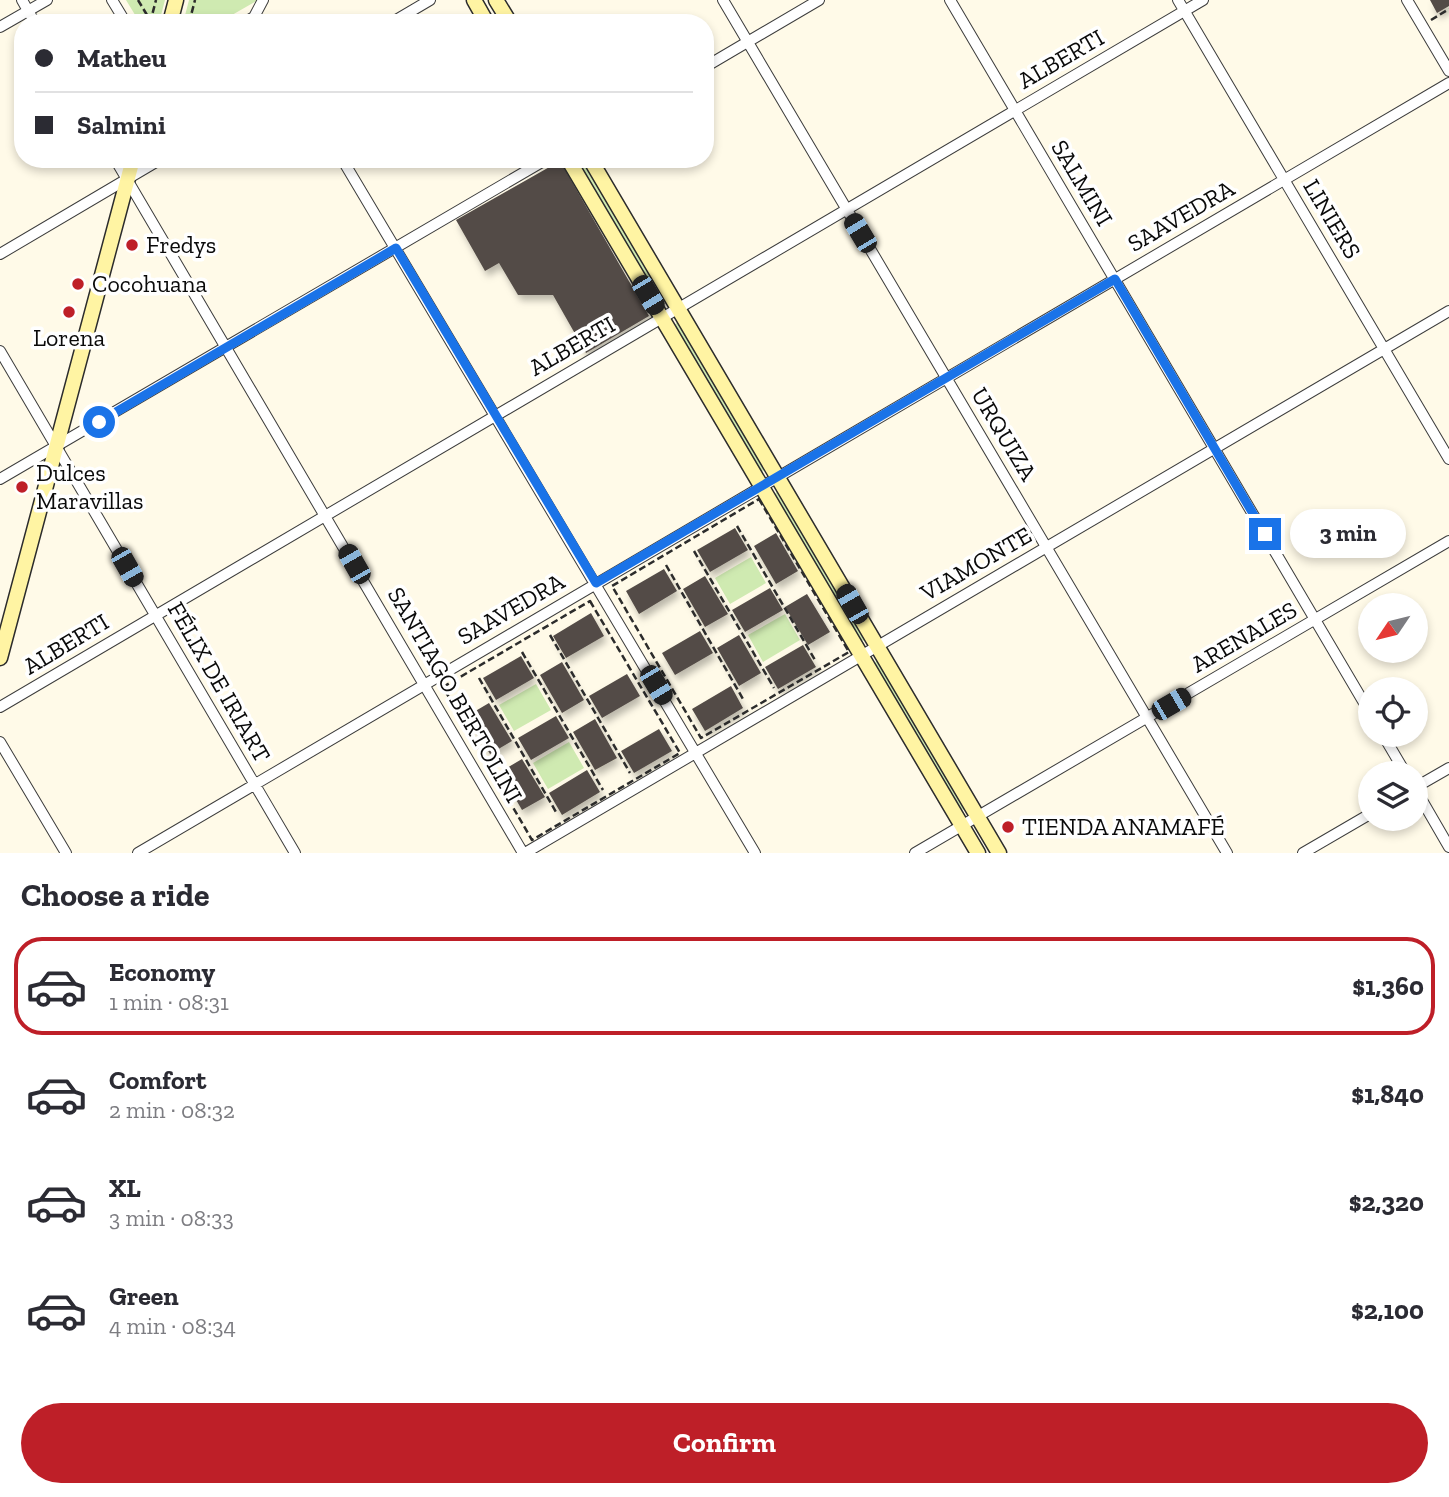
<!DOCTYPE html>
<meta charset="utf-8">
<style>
:root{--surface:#fff;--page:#f7f7f7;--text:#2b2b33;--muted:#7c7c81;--line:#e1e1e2;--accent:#be1f28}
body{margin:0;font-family:"Zilla Slab",serif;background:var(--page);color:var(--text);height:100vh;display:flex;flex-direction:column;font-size:26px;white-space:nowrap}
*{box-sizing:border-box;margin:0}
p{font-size:23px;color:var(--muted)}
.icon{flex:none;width:38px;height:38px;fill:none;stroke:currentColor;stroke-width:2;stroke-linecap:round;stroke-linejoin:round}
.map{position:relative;height:853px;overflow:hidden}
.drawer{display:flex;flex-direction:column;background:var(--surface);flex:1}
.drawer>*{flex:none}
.banner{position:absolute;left:14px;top:14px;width:700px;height:154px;border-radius:28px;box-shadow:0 4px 10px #0003;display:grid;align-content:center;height:154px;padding:0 21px;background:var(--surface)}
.needle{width:46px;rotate:235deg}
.fabs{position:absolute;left:1358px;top:593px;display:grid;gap:14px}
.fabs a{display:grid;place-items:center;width:70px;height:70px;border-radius:50%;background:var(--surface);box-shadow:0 4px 10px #0003;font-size:35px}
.end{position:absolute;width:32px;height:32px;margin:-16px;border:9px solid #1a73e8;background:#fff;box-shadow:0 0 0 4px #fff}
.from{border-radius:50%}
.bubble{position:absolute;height:49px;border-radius:24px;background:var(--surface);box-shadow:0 4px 10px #0003;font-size:23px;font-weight:700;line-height:49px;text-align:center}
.car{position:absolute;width:21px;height:42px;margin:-21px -10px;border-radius:9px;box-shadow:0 0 5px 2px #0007;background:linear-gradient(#222 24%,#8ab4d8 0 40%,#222 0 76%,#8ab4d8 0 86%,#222 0)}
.banner b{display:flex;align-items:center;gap:24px;height:66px;font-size:26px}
.banner b+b{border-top:2px solid var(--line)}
.banner i{width:18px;height:18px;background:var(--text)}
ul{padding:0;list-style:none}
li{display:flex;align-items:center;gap:21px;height:98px;margin:0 14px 10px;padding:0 7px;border:4px solid transparent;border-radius:28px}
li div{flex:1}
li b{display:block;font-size:26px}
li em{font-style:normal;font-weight:700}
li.on{border-color:var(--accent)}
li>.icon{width:63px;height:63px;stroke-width:1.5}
h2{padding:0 21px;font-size:32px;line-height:84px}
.button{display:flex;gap:14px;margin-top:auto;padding:14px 21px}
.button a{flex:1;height:80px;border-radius:42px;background:var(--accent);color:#fff;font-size:28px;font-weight:700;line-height:80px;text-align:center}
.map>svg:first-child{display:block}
</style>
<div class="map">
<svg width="1449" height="853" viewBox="0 0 1449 853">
<defs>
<filter id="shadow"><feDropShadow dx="3" dy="5.5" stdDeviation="3.5" flood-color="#0004"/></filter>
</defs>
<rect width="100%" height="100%" fill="#fffae8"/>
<path fill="#cfeab1" d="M 126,0 L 165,0 L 159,23 L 140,23 Z
M 189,0 L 258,0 L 218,23 L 183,23 Z
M 576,159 L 583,159 L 665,304 L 660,303 Z
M 678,321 L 765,469 L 764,471 L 759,470 L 674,326 Z
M 778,490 L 865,639 L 864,641 L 859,639 L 774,495 Z
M 751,557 L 766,583 L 730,604 L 715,578 Z
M 785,614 L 800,640 L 763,662 L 748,635 Z
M 878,659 L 965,808 L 964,810 L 959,808 L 874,664 Z
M 536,684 L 551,710 L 514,731 L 499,705 Z
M 569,742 L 584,768 L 548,789 L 533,763 Z"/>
<path fill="#534b46" filter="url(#shadow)" d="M 1430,0 L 1449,0 L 1449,6 L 1437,13 Z
M 560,161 L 649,316 L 586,353 L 553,295 L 518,295 L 499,263 L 485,271 L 456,220 Z
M 735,528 L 748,550 L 710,572 L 697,550 Z
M 776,533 L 798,571 L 776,584 L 754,546 Z
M 664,569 L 677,591 L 639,614 L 626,591 Z
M 705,576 L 728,614 L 705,627 L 683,589 Z
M 770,588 L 783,610 L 745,632 L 732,610 Z
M 807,594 L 830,632 L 808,645 L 785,607 Z
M 591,613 L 604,636 L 566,658 L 553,636 Z
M 700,631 L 713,653 L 675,675 L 662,653 Z
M 739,635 L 761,673 L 739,686 L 717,648 Z
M 803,645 L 816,667 L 778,689 L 765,667 Z
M 521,656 L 534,678 L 496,700 L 483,678 Z
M 562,662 L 584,700 L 562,713 L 540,675 Z
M 627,674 L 640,696 L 602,718 L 589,696 Z
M 731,686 L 743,708 L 705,731 L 692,709 Z
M 489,703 L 512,741 L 490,754 L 467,716 Z
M 556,716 L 569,738 L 531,760 L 518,738 Z
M 595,719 L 617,758 L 595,770 L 573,732 Z
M 659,729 L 672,751 L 634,773 L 621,751 Z
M 522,759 L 545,797 L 522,810 L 500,772 Z
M 587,770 L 600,792 L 562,815 L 549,793 Z"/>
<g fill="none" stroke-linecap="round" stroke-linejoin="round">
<defs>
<path id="minor" d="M 22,0 L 35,23
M 112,0 L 126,23
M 723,0 L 1227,853
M 950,0 L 1370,713
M 1178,0 L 1449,459
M 1407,0 L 1449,71
M 244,23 L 254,17 L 263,0
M 391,23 L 430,0
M 0,27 L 47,0
M 705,67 L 819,0
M 115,159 L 523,853
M 342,159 L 755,853
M 0,254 L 161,159
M 0,351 L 295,853
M 0,479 L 547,159
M 0,707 L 1203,0
M 1383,735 L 1406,774
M 0,742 L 66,853
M 1416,787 L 1449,768
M 1416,790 L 1449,847
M 138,853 L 1449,83
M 525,853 L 1449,311
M 915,853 L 1449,541
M 1303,853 L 1370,814"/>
<path id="secondary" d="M 474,0 L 487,23
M 496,0 L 510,23
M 170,23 L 176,0
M 568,159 L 978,853
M 590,159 L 999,853
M 0,658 L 133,159"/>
</defs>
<use href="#minor" stroke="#3d3d3d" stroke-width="12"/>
<use href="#secondary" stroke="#2c2c2c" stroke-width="17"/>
<path stroke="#2c2c2c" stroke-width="2.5" stroke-dasharray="7 3.5" stroke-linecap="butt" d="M 138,0 L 150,20
M 1431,20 L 1449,9
M 150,23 L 156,0
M 189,23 L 195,0
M 759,499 L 849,652 L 701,738 L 612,586 Z
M 737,526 L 815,660
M 694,551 L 774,688
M 666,565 L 743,699
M 590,601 L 680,753 L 532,840 L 443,687 Z
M 550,635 L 630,773
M 522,652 L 603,790
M 479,678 L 556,812"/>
<use href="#minor" stroke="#fff" stroke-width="10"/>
<use href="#secondary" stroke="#fff4a3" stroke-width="14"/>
</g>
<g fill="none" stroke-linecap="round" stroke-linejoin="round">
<path stroke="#1a73e8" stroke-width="9" d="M 99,422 L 396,248 L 596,583 L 1115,279 L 1265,534"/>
</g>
<g fill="#be1f28" stroke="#fff" stroke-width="2.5">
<circle cx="132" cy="245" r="7"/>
<circle cx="78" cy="284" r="7"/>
<circle cx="69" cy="312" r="7"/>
<circle cx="22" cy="487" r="7"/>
<circle cx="1008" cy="827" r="7"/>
</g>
<g text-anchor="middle" stroke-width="7" stroke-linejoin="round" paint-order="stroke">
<g font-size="24" fill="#0a0a0a" stroke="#fff">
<text transform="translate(1061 59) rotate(-30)" y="8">ALBERTI</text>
<text transform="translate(1082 183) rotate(59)" y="8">SALMINI</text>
<text transform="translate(1181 216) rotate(-30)" y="8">SAAVEDRA</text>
<text transform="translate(1332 219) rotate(59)" y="8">LINIERS</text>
<text transform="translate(572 346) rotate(-30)" y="8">ALBERTI</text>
<text transform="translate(1004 434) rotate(59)" y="8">URQUIZA</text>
<text transform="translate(976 564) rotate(-30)" y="8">VIAMONTE</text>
<text transform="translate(511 609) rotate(-30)" y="8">SAAVEDRA</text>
<text transform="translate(1244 637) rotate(-30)" y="8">ARENALES</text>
<text transform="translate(66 644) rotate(-31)" y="8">ALBERTI</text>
<text transform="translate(219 682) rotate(60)" y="8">FÉLIX DE IRIART</text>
<text transform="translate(455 695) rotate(60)" y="8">SANTIAGO BERTOLINI</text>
</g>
<g font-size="24" fill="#0a0a0a" stroke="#fff" text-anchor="start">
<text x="146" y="253">Fredys</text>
<text x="92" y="292">Cocohuana</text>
<text x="69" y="346" text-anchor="middle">Lorena</text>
<text x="36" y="481">Dulces<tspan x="36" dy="28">Maravillas</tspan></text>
<text x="1022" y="835">TIENDA ANAMAFÉ</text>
</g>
</g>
</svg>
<div class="fabs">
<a><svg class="needle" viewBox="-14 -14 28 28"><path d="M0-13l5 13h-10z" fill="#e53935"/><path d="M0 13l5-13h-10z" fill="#7c7c81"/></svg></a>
<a><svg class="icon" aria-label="locate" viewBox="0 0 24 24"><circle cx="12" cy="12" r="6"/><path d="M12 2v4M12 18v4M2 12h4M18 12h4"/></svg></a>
<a><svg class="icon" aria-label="layers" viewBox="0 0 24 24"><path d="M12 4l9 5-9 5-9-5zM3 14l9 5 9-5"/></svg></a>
</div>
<i class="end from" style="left:99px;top:422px"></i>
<i class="end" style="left:1265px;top:534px"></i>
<div class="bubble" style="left:1290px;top:509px;width:116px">3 min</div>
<i class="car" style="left:860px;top:233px;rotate:329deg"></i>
<i class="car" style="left:648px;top:295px;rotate:149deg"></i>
<i class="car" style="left:354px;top:564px;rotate:330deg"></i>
<i class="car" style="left:127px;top:567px;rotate:150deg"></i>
<i class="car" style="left:852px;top:604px;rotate:330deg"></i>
<i class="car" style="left:656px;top:685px;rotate:149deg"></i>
<i class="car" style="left:1171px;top:704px;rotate:60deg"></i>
<div class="banner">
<b><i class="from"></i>Matheu</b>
<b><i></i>Salmini</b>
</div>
</div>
<section class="drawer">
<h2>Choose a ride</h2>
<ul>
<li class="on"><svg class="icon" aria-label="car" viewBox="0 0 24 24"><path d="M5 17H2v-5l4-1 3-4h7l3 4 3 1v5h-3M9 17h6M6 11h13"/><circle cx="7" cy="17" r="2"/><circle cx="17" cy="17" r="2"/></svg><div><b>Economy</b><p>1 min · 08:31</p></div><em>$1,360</em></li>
<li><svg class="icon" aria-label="car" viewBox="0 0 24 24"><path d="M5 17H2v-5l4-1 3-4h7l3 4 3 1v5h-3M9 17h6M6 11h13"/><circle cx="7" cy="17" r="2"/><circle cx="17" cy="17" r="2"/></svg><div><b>Comfort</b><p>2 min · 08:32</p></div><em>$1,840</em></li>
<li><svg class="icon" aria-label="car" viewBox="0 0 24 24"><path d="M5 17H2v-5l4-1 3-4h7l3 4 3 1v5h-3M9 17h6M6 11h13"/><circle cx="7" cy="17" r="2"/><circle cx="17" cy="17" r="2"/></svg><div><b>XL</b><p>3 min · 08:33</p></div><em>$2,320</em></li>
<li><svg class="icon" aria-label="car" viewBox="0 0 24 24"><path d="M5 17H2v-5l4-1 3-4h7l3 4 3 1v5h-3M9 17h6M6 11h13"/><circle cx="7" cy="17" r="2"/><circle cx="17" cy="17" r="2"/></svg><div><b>Green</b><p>4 min · 08:34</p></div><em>$2,100</em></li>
</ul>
<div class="button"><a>Confirm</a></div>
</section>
